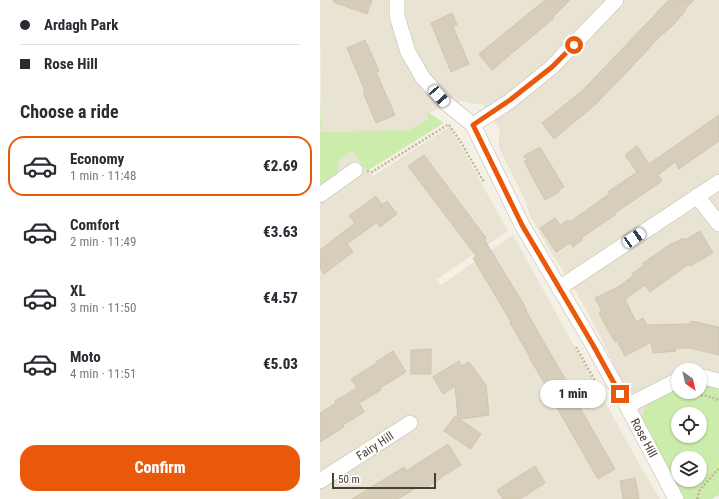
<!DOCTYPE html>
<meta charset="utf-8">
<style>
:root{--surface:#fff;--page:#f7f7f7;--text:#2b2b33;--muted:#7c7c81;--line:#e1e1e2;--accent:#ea580c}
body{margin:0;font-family:"Roboto Condensed",sans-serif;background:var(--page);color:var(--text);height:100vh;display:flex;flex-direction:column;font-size:15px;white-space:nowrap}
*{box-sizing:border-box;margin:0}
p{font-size:13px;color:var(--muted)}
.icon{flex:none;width:22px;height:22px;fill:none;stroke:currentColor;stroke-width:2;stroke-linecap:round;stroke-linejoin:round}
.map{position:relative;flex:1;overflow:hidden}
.side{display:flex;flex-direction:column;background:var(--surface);width:320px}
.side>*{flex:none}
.banner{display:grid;align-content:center;height:88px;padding:0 20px;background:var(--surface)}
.needle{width:26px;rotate:146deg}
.controls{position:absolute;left:351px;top:363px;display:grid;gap:8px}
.controls a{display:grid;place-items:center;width:36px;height:36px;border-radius:50%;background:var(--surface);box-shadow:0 1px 3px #0004;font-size:20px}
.scale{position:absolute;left:12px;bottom:10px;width:104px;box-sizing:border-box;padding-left:4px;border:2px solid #474134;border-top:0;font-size:11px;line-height:14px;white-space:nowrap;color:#474134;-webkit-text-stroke:3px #fff;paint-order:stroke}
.end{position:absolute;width:18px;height:18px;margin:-9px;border:5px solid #ea580c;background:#fff;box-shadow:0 0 0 2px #fff}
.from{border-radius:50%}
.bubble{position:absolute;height:28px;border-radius:14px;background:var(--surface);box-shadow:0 1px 3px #0004;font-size:13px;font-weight:800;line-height:28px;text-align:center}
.car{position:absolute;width:12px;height:24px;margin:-12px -6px;border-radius:5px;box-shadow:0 0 3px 1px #0007;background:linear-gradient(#fff 24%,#345 0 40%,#fff 0 76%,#345 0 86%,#fff 0)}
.banner b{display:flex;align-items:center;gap:14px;height:38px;font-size:15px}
.banner b+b{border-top:1px solid var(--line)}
.banner i{width:10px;height:10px;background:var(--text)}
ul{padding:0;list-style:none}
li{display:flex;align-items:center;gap:12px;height:60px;margin:0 8px 6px;padding:0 12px;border:2px solid transparent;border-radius:16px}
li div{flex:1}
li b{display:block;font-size:15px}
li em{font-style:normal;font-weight:800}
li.selected{border-color:var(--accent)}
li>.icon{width:36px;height:36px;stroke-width:1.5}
h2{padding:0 20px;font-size:18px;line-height:48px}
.button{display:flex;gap:8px;margin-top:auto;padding:8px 20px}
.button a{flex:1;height:46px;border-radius:16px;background:var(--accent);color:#fff;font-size:16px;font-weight:800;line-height:46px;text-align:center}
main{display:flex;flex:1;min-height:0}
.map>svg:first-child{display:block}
</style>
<main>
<section class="side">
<div class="banner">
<b><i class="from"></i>Ardagh Park</b>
<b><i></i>Rose Hill</b>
</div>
<h2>Choose a ride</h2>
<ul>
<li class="selected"><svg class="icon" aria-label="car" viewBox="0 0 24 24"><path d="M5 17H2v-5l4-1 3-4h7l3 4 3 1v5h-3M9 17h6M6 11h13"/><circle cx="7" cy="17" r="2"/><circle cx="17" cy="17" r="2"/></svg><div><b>Economy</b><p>1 min · 11:48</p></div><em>€2.69</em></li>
<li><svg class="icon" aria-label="car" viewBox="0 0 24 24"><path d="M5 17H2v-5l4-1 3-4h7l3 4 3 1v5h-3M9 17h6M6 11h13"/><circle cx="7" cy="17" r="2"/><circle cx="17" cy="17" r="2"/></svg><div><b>Comfort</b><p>2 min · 11:49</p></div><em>€3.63</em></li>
<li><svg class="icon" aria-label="car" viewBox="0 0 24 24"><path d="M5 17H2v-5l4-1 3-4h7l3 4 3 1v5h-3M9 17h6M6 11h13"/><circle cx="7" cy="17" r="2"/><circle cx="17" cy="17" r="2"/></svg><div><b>XL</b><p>3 min · 11:50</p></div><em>€4.57</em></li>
<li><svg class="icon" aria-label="car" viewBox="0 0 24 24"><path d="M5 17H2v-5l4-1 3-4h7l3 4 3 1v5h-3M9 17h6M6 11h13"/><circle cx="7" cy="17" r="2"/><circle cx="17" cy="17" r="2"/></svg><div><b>Moto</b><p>4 min · 11:51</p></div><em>€5.03</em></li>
</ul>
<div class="button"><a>Confirm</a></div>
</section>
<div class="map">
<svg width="399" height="499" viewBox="0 0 399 499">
<rect width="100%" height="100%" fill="#f4f0e5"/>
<path fill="#e8e3d3" d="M 0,0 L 399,0 L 399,385 L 380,370 L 358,370 L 358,386 L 321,420 L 279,334 L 263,304 L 238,263 L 232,254 L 210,216 L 206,202 L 179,148 L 179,137 L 180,131 L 162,103 L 155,104 L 143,101 L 109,112 L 107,120 L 89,130 L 1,132 Z
M 129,127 L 148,159 L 188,231 L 116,280 L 121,285 L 193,235 L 322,469 L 340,499 L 0,499 L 0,186 L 17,161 L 32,151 L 47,171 L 53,176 Z"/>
<path fill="#cbecab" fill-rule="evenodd" d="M 0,90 L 1,132 L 89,130 L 107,120 L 108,112 L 124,123 L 47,171 L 32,151 L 18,161 L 18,173 L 0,186 Z
M 380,380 L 399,385 L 399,495 L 392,499 L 364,499 L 321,420 L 326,406 L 336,397 L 358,386 L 358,392 L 380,392 ZM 358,414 L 380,414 L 380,436 L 358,436 ZM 358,458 L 380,458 L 380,480 L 358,480 Z"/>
<path fill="#d6cdba" stroke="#d2c5ad" d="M 14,0 L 52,0 L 47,14 L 13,2 Z
M 225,0 L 250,0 L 233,17 L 234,18 L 172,70 L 159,54 Z
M 349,0 L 374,0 L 365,9 L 366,10 L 354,24 L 342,35 L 342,34 L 321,57 L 276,104 L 234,139 L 222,123 L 262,91 Z
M 132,13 L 137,25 L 133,27 L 149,64 L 131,72 L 111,23 Z
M 45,40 L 59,71 L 56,72 L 75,115 L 56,123 L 43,92 L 45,91 L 27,48 Z
M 399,115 L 399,141 L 359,169 L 355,162 L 338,175 L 342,181 L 295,213 L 296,214 L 261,238 L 262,240 L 253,247 L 250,243 L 236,252 L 220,228 L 235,218 L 240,225 L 248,220 L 250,222 L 289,194 L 288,192 L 317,172 L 305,155 L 317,146 L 329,164 Z
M 220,147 L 244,187 L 238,190 L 239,192 L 225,200 L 204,161 L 207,160 L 204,156 Z
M 104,155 L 166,238 L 164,239 L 207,310 L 206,311 L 245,379 L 244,380 L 295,469 L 278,479 L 228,392 L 229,391 L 209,357 L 210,357 L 190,323 L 191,322 L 153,258 L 156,256 L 88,166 Z
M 56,196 L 62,205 L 67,201 L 77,214 L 60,227 L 57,222 L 27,244 L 33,252 L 4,274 L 0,268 L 0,250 L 35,223 L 29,216 Z
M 380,231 L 393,253 L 370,266 L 369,264 L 330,292 L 325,285 L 305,299 L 316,322 L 323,318 L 327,325 L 371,324 L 371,321 L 399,327 L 399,355 L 370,348 L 355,348 L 356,351 L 333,353 L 331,342 L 305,356 L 297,341 L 295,342 L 284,323 L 279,313 L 282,311 L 275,298 L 298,287 L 313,276 L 312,274 L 324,265 L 323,263 L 352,243 L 352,244 L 364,238 L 365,240 Z
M 111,349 L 111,374 L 91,374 L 91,350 Z
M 73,351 L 86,372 L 60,388 L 61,390 L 39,403 L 44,412 L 23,425 L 24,427 L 0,442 L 0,413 L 16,403 L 15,401 L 37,388 L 31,379 L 57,363 L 56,362 Z
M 139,361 L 142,366 L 149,362 L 166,385 L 169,415 L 140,419 L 161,434 L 151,449 L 124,431 L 135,416 L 138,418 L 135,386 L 123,394 L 113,377 Z
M 128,444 L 141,465 L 120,478 L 120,479 L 104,489 L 101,485 L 78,499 L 32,499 L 84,467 L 86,471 Z
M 215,466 L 225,483 L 200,499 L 183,499 L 177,490 Z
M 315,478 L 319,499 L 303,499 L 300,481 Z"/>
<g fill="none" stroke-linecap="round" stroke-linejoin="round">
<defs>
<path id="street" d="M 77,0 L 77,16 L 88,52 L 103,78 L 127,104 L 153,125 L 202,225 L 273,345 L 307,406 L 356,499
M 153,125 L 190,101 L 232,67 L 296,0
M 0,195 L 35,170
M 377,196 L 399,224
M 239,288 L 399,182
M 380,376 L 399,381
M 307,406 L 358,380
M 0,481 L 90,423"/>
</defs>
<use href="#street" stroke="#c0b9a7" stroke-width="16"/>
<path stroke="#c3b697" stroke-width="2.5" stroke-dasharray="2 2" stroke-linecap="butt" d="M 129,125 L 140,141 L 164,182
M 47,171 L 52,172 L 129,124
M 256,347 L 279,388
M 361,395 C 376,393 385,395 399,400
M 377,499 L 379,491 L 399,468"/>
<use href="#street" stroke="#fff" stroke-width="15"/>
</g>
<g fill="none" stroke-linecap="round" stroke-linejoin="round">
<path stroke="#ea580c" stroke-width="5" d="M 254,45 L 232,67 L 190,100 L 153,125 L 202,225 L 273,345 L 300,394"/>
</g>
<g text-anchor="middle" stroke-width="3" stroke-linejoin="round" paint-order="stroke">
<g font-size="12" fill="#474134" stroke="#fff">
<text transform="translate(324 438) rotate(62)" y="4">Rose Hill</text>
<text transform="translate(55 446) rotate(-33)" y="4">Fairy Hill</text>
</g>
</g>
</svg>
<div class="controls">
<a><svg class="needle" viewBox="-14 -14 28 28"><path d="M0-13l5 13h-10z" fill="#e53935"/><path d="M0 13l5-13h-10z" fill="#7c7c81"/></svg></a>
<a><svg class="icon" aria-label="locate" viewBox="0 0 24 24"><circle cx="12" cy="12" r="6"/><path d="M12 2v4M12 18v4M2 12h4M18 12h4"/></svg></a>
<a><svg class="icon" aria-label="layers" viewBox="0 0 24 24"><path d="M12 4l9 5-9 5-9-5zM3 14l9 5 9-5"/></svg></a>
</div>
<div class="scale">50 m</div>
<i class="end from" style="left:254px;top:45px"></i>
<i class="end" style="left:300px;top:394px"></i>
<div class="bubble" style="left:220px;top:380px;width:66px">1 min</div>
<i class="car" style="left:119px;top:96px;rotate:138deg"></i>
<i class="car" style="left:314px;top:238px;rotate:56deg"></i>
</div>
</main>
